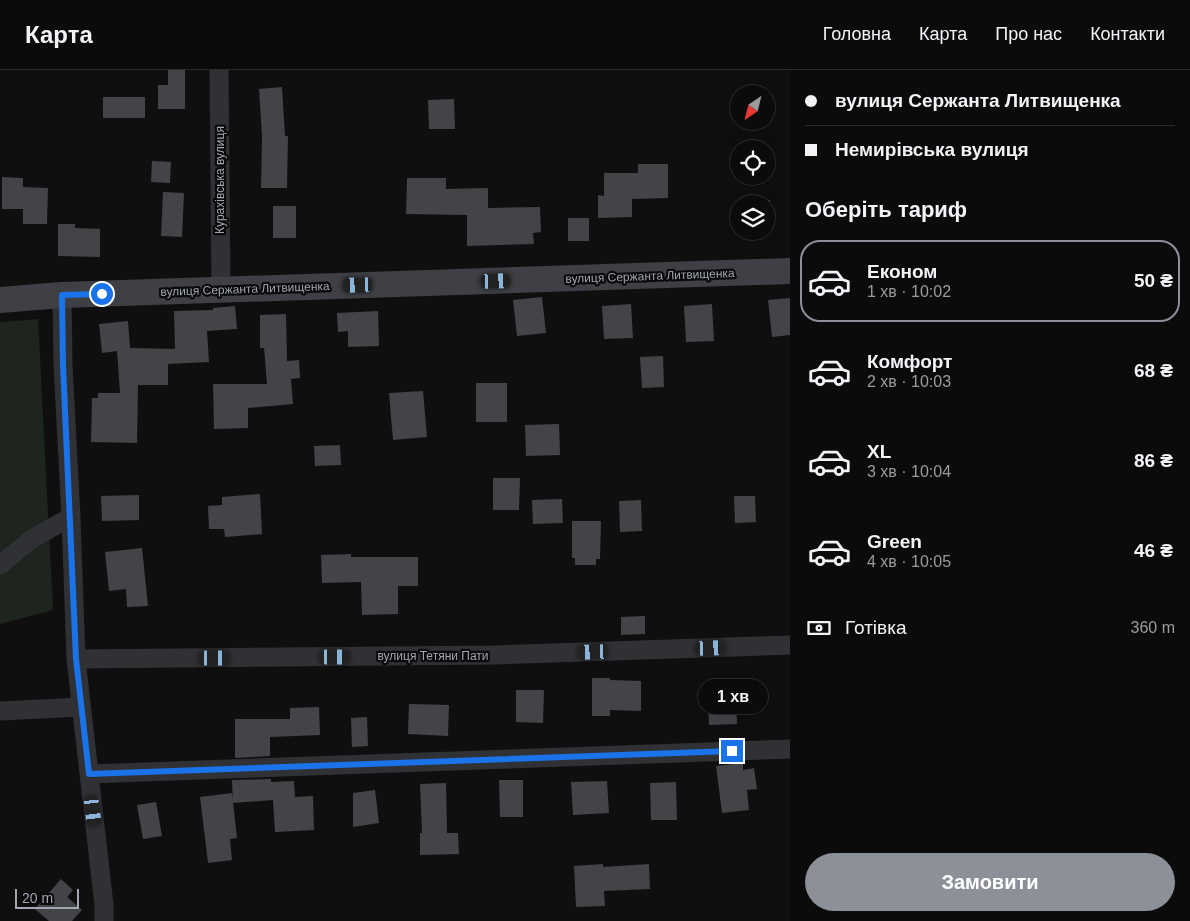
<!DOCTYPE html>
<html lang="uk">
<meta charset="utf-8">
<style>
:root{--surface:#0b0b0c;--page:#141415;--text:#f1f3f6;--muted:#9a9b9d;--line:#2b2b2d;--accent:#8c9099}
body{margin:0;font-family:Helvetica,sans-serif;background:var(--page);color:var(--text);height:100vh;display:flex;flex-direction:column;font-size:19px;white-space:nowrap}
*{box-sizing:border-box;margin:0}
p{font-size:16px;color:var(--muted)}
.icon{flex:none;width:28px;height:28px;fill:none;stroke:currentColor;stroke-width:2;stroke-linecap:round;stroke-linejoin:round}
.map{position:relative;flex:1;overflow:hidden}
.sheet{display:flex;flex-direction:column;background:var(--surface);width:400px}
.sheet>*{flex:none}
.top-card{display:grid;align-content:center;height:110px;padding:0 15px;background:var(--surface)}
.needle{width:32px;rotate:215deg}
.tools{position:absolute;left:730px;top:15px;display:grid;gap:10px}
.tools a{display:grid;place-items:center;width:45px;height:45px;border-radius:50%;background:var(--surface);box-shadow:0 5px 20px #0002,0 0 0 1px var(--line);font-size:25px}
.scale{position:absolute;left:15px;bottom:12px;width:64px;box-sizing:border-box;padding-left:5px;border:2px solid #a1a6b0;border-top:0;font-size:14px;line-height:18px;white-space:nowrap;color:#a1a6b0;-webkit-text-stroke:4px #0a0a0b;paint-order:stroke}
.end{position:absolute;width:22px;height:22px;margin:-11px;border:6px solid #1a73e8;background:#fff;box-shadow:0 0 0 2px #fff}
.from{border-radius:50%}
.bubble{position:absolute;height:35px;border-radius:18px;background:var(--surface);box-shadow:0 5px 20px #0002,0 0 0 1px var(--line);font-size:16px;font-weight:800;line-height:35px;text-align:center}
.car{position:absolute;width:15px;height:30px;margin:-15px -8px;border-radius:6px;box-shadow:0 0 4px 1px #0007;background:linear-gradient(#222 24%,#8ab4d8 0 40%,#222 0 76%,#8ab4d8 0 86%,#222 0)}
.top-card b{display:flex;align-items:center;gap:18px;height:48px;font-size:19px}
.top-card b+b{border-top:1px solid var(--line)}
.top-card i{width:12px;height:12px;background:var(--text)}
ul{padding:0;list-style:none}
li{display:flex;align-items:center;gap:15px;height:82px;margin:0 10px 8px;padding:0 5px;border:2px solid transparent;border-radius:20px}
li div{flex:1}
li b{display:block;font-size:19px}
li em{font-style:normal;font-weight:800}
li.current{border-color:var(--accent)}
li>.icon{width:45px;height:45px;stroke-width:1.5}
h2{padding:0 15px;font-size:22px;line-height:60px}
.pay{display:flex;align-items:center;gap:12px;height:55px;padding:0 15px;font-size:19px}
.pay p{margin-inline-start:auto}
.button{display:flex;gap:10px;margin-top:auto;padding:10px 15px}
.button a{flex:1;height:58px;border-radius:30px;background:var(--accent);color:#fff;font-size:20px;font-weight:800;line-height:58px;text-align:center}
header{display:flex;align-items:center;gap:30px;box-sizing:border-box;height:70px;padding:0 25px;background:var(--surface);border-bottom:1px solid var(--line)}
header strong{font-size:24px}
nav{display:flex;gap:28px;margin-inline-start:auto;font-size:18px}
main{display:flex;flex:1;min-height:0}
.map>svg:first-child{display:block}
</style>
<header>
<strong>Карта</strong>
<nav><a>Головна</a><a>Карта</a><a>Про нас</a><a>Контакти</a></nav>
</header>
<main>
<div class="map">
<svg width="790" height="851" viewBox="0 0 790 851">
<rect width="100%" height="100%" fill="#0f0f10"/>
<path fill="#1e241e" d="M 38,249 L 53,540 L 0,554 L 0,252 Z"/>
<path fill="#434448" d="M 168,0 L 185,0 L 185,39 L 158,39 L 158,15 L 168,15 Z
M 282,17 L 285,66 L 288,66 L 287,118 L 261,118 L 262,66 L 259,19 Z
M 103,27 L 145,27 L 145,48 L 103,48 Z
M 454,29 L 455,59 L 429,59 L 428,30 Z
M 152,91 L 171,92 L 170,113 L 151,112 Z
M 638,94 L 668,94 L 668,128 L 632,129 L 632,147 L 598,148 L 598,125 L 604,126 L 604,103 L 638,103 Z
M 2,107 L 23,108 L 23,117 L 48,118 L 47,154 L 23,154 L 23,139 L 2,139 Z
M 407,108 L 446,108 L 446,119 L 488,118 L 488,138 L 540,137 L 541,162 L 533,163 L 534,174 L 467,176 L 467,145 L 406,144 Z
M 163,122 L 184,123 L 182,167 L 161,166 Z
M 770,130 L 770,163 L 741,163 L 741,161 L 766,161 L 766,134 L 741,134 L 741,131 Z
M 273,136 L 296,136 L 296,168 L 273,168 Z
M 568,148 L 589,148 L 589,171 L 568,171 Z
M 58,154 L 75,154 L 75,158 L 100,159 L 100,187 L 58,186 Z
M 542,227 L 546,263 L 517,266 L 513,230 Z
M 790,228 L 790,265 L 772,267 L 768,230 Z
M 631,234 L 633,268 L 604,269 L 602,236 Z
M 712,234 L 714,271 L 686,272 L 684,236 Z
M 235,236 L 237,259 L 207,261 L 209,292 L 168,294 L 168,315 L 138,315 L 137,373 L 91,372 L 92,328 L 98,328 L 98,323 L 120,323 L 117,281 L 102,283 L 99,254 L 128,251 L 130,278 L 175,279 L 174,241 L 213,240 L 213,238 Z
M 378,241 L 379,276 L 348,277 L 348,261 L 338,262 L 337,243 Z
M 286,244 L 287,291 L 299,290 L 300,308 L 291,309 L 293,334 L 248,338 L 248,358 L 214,359 L 213,314 L 267,314 L 264,278 L 260,278 L 260,245 Z
M 663,286 L 664,317 L 642,318 L 640,287 Z
M 476,313 L 507,313 L 507,352 L 476,352 Z
M 423,321 L 427,367 L 393,370 L 389,323 Z
M 559,354 L 560,385 L 526,386 L 525,355 Z
M 340,375 L 341,395 L 315,396 L 314,376 Z
M 493,408 L 520,408 L 519,440 L 493,440 Z
M 260,424 L 262,464 L 225,467 L 224,459 L 209,459 L 208,436 L 222,435 L 222,427 Z
M 139,425 L 139,450 L 102,451 L 101,426 Z
M 734,426 L 755,426 L 756,452 L 735,453 Z
M 562,429 L 563,453 L 533,454 L 532,430 Z
M 641,430 L 642,461 L 620,462 L 619,431 Z
M 572,451 L 601,451 L 600,489 L 596,489 L 596,495 L 575,495 L 575,488 L 572,488 Z
M 142,478 L 148,536 L 127,537 L 126,519 L 109,521 L 105,482 Z
M 351,484 L 351,487 L 418,487 L 418,516 L 398,516 L 398,544 L 362,545 L 361,512 L 322,513 L 321,485 Z
M 645,546 L 645,564 L 621,565 L 621,547 Z
M 592,608 L 610,608 L 610,610 L 641,611 L 641,641 L 610,640 L 610,646 L 592,646 Z
M 516,620 L 544,620 L 543,653 L 516,652 Z
M 736,626 L 737,654 L 709,655 L 708,627 Z
M 409,634 L 449,635 L 448,666 L 408,664 Z
M 319,637 L 320,665 L 270,667 L 270,686 L 235,688 L 235,649 L 290,649 L 290,638 Z
M 367,647 L 368,676 L 352,677 L 351,648 Z
M 743,693 L 743,700 L 754,698 L 757,719 L 747,720 L 749,740 L 722,743 L 716,696 Z
M 271,709 L 271,712 L 294,711 L 295,727 L 313,726 L 314,760 L 275,762 L 273,730 L 233,733 L 232,710 Z
M 499,710 L 523,710 L 523,747 L 500,747 Z
M 607,711 L 609,743 L 573,745 L 571,712 Z
M 676,712 L 677,750 L 651,750 L 650,713 Z
M 446,713 L 447,763 L 458,763 L 459,784 L 420,785 L 420,763 L 422,763 L 420,714 Z
M 375,720 L 379,753 L 353,757 L 353,723 Z
M 232,723 L 237,768 L 230,769 L 232,790 L 208,793 L 200,727 Z
M 156,732 L 162,766 L 143,769 L 137,735 Z
M 603,794 L 603,797 L 649,794 L 650,819 L 604,821 L 605,836 L 576,837 L 574,796 Z
M 61,809 L 73,820 L 67,827 L 82,840 L 72,851 L 49,851 L 35,839 Z"/>
<g fill="none" stroke-linecap="round" stroke-linejoin="round">
<path stroke="#303135" stroke-width="19" d="M 219,0 L 221,220
M 62,225 L 63,295 L 71,447 L 76,589 L 104,835 L 104,851
M 0,495 L 33,468 L 71,447
M 76,589 L 494,585 L 790,575
M 0,641 L 80,637
M 89,704 L 790,679"/>
<path stroke="#3f4045" stroke-width="26" d="M 0,230 L 62,225 L 790,201"/>
</g>
<g fill="none" stroke-linecap="round" stroke-linejoin="round">
<path stroke="#1a73e8" stroke-width="6" d="M 102,224 L 62,225 L 63,295 L 76,589 L 89,704 L 732,681"/>
</g>
<g text-anchor="middle" stroke-width="4.5" stroke-linejoin="round" paint-order="stroke">
<g font-size="12" fill="#a1a6b0" stroke="#0a0a0b">
<text transform="translate(220 110) rotate(-90)" y="4">Курахівська вулиця</text>
<text transform="translate(650 206) rotate(-2)" y="4">вулиця Сержанта Литвищенка</text>
<text transform="translate(245 219) rotate(-2)" y="4">вулиця Сержанта Литвищенка</text>
<text x="433" y="590">вулиця Тетяни Пати</text>
</g>
</g>
</svg>
<div class="tools">
<a><svg class="needle" viewBox="-14 -14 28 28"><path d="M0-13l5 13h-10z" fill="#e53935"/><path d="M0 13l5-13h-10z" fill="#9a9b9d"/></svg></a>
<a><svg class="icon" aria-label="locate" viewBox="0 0 24 24"><circle cx="12" cy="12" r="6"/><path d="M12 2v4M12 18v4M2 12h4M18 12h4"/></svg></a>
<a><svg class="icon" aria-label="layers" viewBox="0 0 24 24"><path d="M12 4l9 5-9 5-9-5zM3 14l9 5 9-5"/></svg></a>
</div>
<div class="scale">20 m</div>
<i class="end from" style="left:102px;top:224px"></i>
<i class="end" style="left:732px;top:681px"></i>
<div class="bubble" style="left:698px;top:609px;width:70px">1 хв</div>
<i class="car" style="left:496px;top:211px;rotate:88deg"></i>
<i class="car" style="left:358px;top:215px;rotate:268deg"></i>
<i class="car" style="left:711px;top:578px;rotate:88deg"></i>
<i class="car" style="left:593px;top:582px;rotate:268deg"></i>
<i class="car" style="left:335px;top:587px;rotate:90deg"></i>
<i class="car" style="left:215px;top:588px;rotate:90deg"></i>
<i class="car" style="left:93px;top:741px;rotate:173deg"></i>
</div>
<section class="sheet">
<div class="top-card">
<b><i class="from"></i>вулиця Сержанта Литвищенка</b>
<b><i></i>Немирівська вулиця</b>
</div>
<h2>Оберіть тариф</h2>
<ul>
<li class="current"><svg class="icon" aria-label="car" viewBox="0 0 24 24"><path d="M5 17H2v-5l4-1 3-4h7l3 4 3 1v5h-3M9 17h6M6 11h13"/><circle cx="7" cy="17" r="2"/><circle cx="17" cy="17" r="2"/></svg><div><b>Економ</b><p>1 хв · 10:02</p></div><em>50 ₴</em></li>
<li><svg class="icon" aria-label="car" viewBox="0 0 24 24"><path d="M5 17H2v-5l4-1 3-4h7l3 4 3 1v5h-3M9 17h6M6 11h13"/><circle cx="7" cy="17" r="2"/><circle cx="17" cy="17" r="2"/></svg><div><b>Комфорт</b><p>2 хв · 10:03</p></div><em>68 ₴</em></li>
<li><svg class="icon" aria-label="car" viewBox="0 0 24 24"><path d="M5 17H2v-5l4-1 3-4h7l3 4 3 1v5h-3M9 17h6M6 11h13"/><circle cx="7" cy="17" r="2"/><circle cx="17" cy="17" r="2"/></svg><div><b>XL</b><p>3 хв · 10:04</p></div><em>86 ₴</em></li>
<li><svg class="icon" aria-label="car" viewBox="0 0 24 24"><path d="M5 17H2v-5l4-1 3-4h7l3 4 3 1v5h-3M9 17h6M6 11h13"/><circle cx="7" cy="17" r="2"/><circle cx="17" cy="17" r="2"/></svg><div><b>Green</b><p>4 хв · 10:05</p></div><em>46 ₴</em></li>
</ul>
<div class="pay"><svg class="icon" aria-label="cash" viewBox="0 0 24 24"><path d="M3 7h18v10H3z"/><circle cx="12" cy="12" r="2"/></svg>Готівка<p>360 m</p></div>
<div class="button"><a>Замовити</a></div>
</section>
</main>
